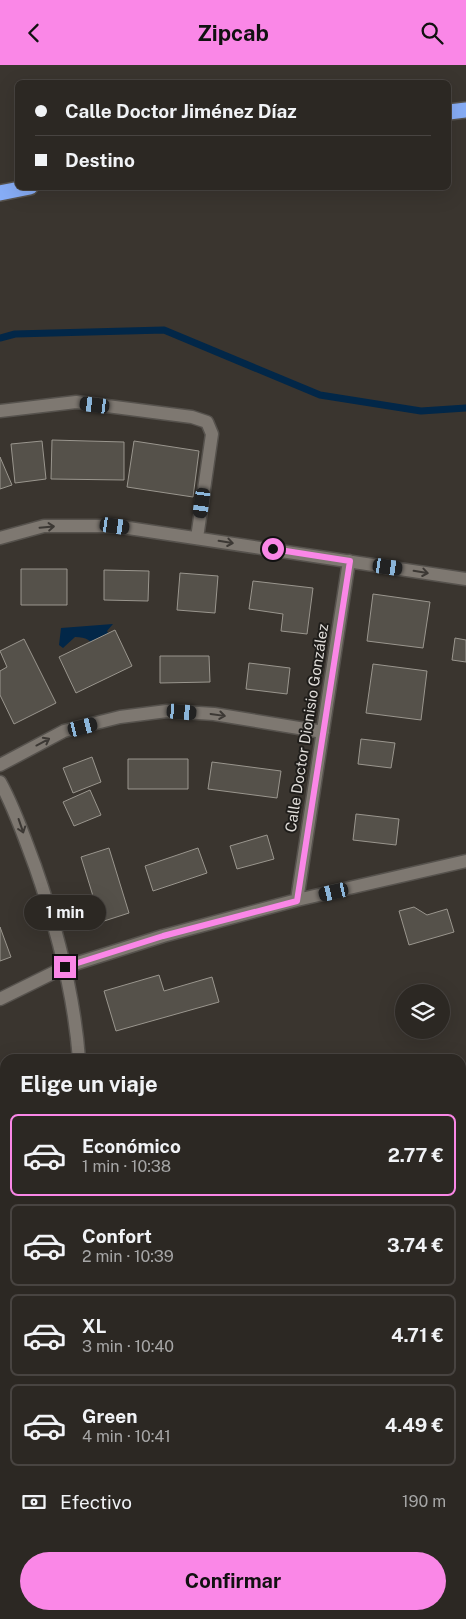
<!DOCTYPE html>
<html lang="es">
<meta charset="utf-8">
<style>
:root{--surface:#2c2823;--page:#383430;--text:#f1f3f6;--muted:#a6a6a6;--line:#484441;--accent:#fa87e7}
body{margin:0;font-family:"Public Sans",sans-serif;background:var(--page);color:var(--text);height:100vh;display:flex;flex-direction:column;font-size:19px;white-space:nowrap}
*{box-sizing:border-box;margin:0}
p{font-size:16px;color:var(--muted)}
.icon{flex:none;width:28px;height:28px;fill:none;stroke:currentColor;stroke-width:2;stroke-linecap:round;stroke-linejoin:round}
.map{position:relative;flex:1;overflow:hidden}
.side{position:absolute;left:0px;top:989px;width:466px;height:566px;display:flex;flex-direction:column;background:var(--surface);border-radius:15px 15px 0 0;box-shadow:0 5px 20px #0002,0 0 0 1px var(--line)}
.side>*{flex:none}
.banner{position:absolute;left:15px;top:15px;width:436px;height:110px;border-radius:8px;box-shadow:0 5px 20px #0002,0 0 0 1px var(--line);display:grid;align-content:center;height:110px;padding:0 20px;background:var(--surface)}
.fabs{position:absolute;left:395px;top:919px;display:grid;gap:10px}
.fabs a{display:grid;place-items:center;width:55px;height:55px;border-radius:50%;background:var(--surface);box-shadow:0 5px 20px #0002,0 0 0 1px var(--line);font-size:25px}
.end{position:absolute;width:22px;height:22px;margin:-11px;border:6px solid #fa87e7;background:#111;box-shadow:0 0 0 2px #111}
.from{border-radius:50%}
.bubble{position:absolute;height:35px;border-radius:18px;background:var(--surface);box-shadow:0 5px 20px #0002,0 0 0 1px var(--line);font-size:16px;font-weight:700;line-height:35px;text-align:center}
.car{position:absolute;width:15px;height:30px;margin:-15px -8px;border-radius:6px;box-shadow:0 0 4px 1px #0007;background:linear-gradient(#222 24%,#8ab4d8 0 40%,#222 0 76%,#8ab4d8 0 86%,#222 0)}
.banner b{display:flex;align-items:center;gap:18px;height:48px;font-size:19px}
.banner b+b{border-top:1px solid var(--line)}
.banner i{width:12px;height:12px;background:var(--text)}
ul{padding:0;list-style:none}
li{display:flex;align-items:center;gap:15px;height:82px;margin:0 10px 8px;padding:0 10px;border:2px solid var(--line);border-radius:8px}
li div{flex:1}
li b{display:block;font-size:19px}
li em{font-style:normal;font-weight:700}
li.on{border-color:var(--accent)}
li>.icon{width:45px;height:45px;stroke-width:1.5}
h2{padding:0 20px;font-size:22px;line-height:60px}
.pay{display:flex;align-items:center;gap:12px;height:55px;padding:0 20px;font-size:19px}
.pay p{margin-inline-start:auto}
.cta{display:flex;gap:10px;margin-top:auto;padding:10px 20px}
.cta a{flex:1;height:58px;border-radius:30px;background:var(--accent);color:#111;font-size:20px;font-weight:700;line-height:58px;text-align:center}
header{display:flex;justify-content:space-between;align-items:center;height:65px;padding:0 20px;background:var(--accent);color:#111;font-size:22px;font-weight:700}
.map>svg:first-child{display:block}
</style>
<header><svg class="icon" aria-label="back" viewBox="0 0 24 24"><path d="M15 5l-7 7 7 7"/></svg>Zipcab<svg class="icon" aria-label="search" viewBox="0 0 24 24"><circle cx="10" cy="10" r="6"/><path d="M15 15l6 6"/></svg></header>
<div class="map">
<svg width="466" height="1554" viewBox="0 0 466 1554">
<rect width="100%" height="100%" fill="#3a352f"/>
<path fill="#2c6745" d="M 0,1029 L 5,1039 L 5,1105 L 0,1107 Z"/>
<path fill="#022748" d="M 113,559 L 107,566 L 115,582 L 97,585 C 90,575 87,572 75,572 L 63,583 L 59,580 L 61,563 Z"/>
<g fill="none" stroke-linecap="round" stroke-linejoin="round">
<path stroke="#022748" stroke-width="7" d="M 0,273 L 15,269 L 164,265 L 320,330 L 421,346 L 466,343"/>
</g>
<path fill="#55514a" stroke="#9a968e" d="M 52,375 L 124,377 L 124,415 L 51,414 Z
M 42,376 L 46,414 L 15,418 L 11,379 Z
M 134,376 L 199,386 L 193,432 L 127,422 Z
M 0,392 L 12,420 L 0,424 Z
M 21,504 L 67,504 L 67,540 L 21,540 Z
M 104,505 L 149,506 L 148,536 L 104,535 Z
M 180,508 L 218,511 L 215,548 L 177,545 Z
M 253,516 L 313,523 L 307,569 L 281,566 L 283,549 L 249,544 Z
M 373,529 L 430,537 L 423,583 L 367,576 Z
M 115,565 L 132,601 L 76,628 L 59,592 Z
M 455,573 L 466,575 L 466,597 L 452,595 Z
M 24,574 L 56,638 L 14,659 L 0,630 L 0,606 L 7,602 L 0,586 Z
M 160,591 L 209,591 L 210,617 L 160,618 Z
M 249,598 L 290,603 L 287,629 L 246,624 Z
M 373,599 L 427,606 L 421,655 L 366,648 Z
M 361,674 L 395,678 L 391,703 L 358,699 Z
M 92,692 L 101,717 L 73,728 L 63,703 Z
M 128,694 L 188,694 L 188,724 L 128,724 Z
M 212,697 L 281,706 L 277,733 L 208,724 Z
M 90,725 L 101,750 L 74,761 L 63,737 Z
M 356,749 L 399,754 L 396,780 L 353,775 Z
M 267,770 L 274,794 L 237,804 L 230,781 Z
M 109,783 L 129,848 L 101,857 L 81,792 Z
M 198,783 L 207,808 L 153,826 L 145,801 Z
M 414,842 L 427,850 L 447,844 L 454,867 L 409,880 L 399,846 Z
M 0,862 L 11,892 L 0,896 Z
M 159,910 L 164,926 L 212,912 L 219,937 L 116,966 L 104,926 Z
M 103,1550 L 123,1550 L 123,1554 L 91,1554 L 92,1551 Z
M 197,1550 L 225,1550 L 224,1554 L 196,1554 Z"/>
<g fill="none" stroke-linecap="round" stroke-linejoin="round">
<defs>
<path id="minor" d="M 0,346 L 76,337 L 192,352 L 207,357 L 212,369 L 197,473
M 0,473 L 44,461 L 115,461 L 466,514
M 0,700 L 64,666 L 120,652 L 167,646 L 214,649 L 323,667
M 0,717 C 15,744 24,772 35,801 C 57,864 74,927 79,994
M 297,835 L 349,496
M 0,934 L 65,902 L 163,871 L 297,835 L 466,796
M 0,1347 L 5,1350
M 461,1522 L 466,1523
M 54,1554 L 54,1550
M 263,1554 L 263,1550"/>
<path id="highway" d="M 449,47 L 466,45
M 0,128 L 30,122"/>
</defs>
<use href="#minor" stroke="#56524d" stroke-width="15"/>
<use href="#highway" stroke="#56524d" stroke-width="18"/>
<use href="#minor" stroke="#7e7871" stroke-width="12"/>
<use href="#highway" stroke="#87adf6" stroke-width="15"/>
</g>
<defs><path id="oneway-shaft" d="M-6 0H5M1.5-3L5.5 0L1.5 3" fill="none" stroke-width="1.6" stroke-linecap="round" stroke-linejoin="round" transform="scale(1.25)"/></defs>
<g stroke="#3c3834">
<use href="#oneway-shaft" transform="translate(47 462) rotate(-5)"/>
<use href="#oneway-shaft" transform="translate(226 477) rotate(9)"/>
<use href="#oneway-shaft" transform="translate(421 507) rotate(9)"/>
<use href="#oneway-shaft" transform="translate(218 650) rotate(8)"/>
<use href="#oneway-shaft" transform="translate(43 677) rotate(-28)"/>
<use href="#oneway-shaft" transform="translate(21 761) rotate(71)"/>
</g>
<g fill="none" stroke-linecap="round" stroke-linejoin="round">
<path stroke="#fa87e7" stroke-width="6" d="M 65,902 L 163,871 L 297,836 L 350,496 L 273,484"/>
</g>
<g text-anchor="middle" stroke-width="4" stroke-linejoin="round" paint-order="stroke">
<g font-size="15" fill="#e0ddd9" stroke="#1f1d1a">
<text transform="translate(307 663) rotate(-81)" y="5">Calle Doctor Dionisio González</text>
</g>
</g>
</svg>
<div class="fabs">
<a><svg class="icon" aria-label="layers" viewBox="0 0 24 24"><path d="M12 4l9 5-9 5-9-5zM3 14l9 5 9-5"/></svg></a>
</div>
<i class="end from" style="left:273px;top:484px"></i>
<i class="end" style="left:65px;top:902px"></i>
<div class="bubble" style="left:24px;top:830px;width:82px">1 min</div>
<i class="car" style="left:95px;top:340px;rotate:277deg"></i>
<i class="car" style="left:202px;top:438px;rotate:188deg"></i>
<i class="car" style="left:115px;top:461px;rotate:98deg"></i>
<i class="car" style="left:388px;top:502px;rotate:98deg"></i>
<i class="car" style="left:182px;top:647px;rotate:95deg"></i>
<i class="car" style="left:83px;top:662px;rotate:76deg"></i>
<i class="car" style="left:334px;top:827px;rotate:257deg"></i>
<div class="banner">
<b><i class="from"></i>Calle Doctor Jiménez Díaz</b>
<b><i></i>Destino</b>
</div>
<section class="side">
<h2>Elige un viaje</h2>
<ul>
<li class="on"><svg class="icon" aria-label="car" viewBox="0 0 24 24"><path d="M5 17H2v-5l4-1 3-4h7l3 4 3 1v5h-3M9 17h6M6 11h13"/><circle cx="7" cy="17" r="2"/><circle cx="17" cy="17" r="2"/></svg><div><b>Económico</b><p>1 min · 10:38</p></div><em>2.77 €</em></li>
<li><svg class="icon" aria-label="car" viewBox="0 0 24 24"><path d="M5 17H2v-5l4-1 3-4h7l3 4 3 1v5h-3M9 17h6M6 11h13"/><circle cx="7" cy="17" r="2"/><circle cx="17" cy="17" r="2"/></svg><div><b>Confort</b><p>2 min · 10:39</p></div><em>3.74 €</em></li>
<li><svg class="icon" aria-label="car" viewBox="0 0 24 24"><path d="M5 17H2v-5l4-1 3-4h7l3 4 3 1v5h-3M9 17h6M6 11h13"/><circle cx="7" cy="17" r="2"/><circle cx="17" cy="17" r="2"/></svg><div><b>XL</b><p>3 min · 10:40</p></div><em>4.71 €</em></li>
<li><svg class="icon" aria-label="car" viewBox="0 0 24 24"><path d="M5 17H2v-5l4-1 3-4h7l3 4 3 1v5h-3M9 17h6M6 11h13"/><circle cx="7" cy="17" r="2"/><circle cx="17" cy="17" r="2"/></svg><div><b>Green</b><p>4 min · 10:41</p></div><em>4.49 €</em></li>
</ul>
<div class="pay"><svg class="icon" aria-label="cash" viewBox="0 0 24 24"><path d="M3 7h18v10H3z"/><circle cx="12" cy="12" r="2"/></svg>Efectivo<p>190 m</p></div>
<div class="cta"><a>Confirmar</a></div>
</section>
</div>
